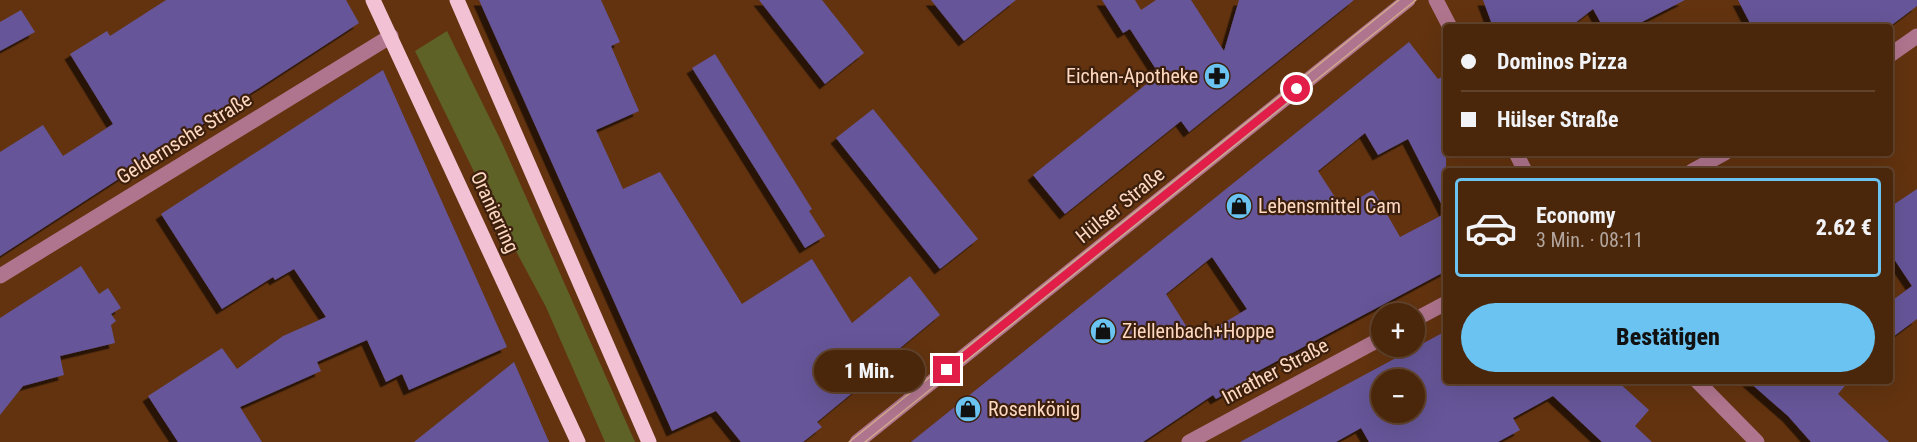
<!DOCTYPE html>
<html lang="de">
<meta charset="utf-8">
<style>
:root{--surface:#4a260b;--page:#543219;--text:#f1f3f6;--muted:#b2a59d;--line:#61432c;--accent:#6ac3f1}
body{margin:0;font-family:"Roboto Condensed",sans-serif;background:var(--page);color:var(--text);height:100vh;display:flex;flex-direction:column;font-size:22px;white-space:nowrap}
*{box-sizing:border-box;margin:0}
p{font-size:20px;color:var(--muted)}
.icon{flex:none;width:33px;height:33px;fill:none;stroke:currentColor;stroke-width:2;stroke-linecap:round;stroke-linejoin:round}
.map{position:relative;flex:1;overflow:hidden}
.details{position:absolute;left:1443px;top:168px;width:450px;height:216px;display:flex;flex-direction:column;background:var(--surface);border-radius:6px;box-shadow:0 6px 24px #0002,0 0 0 2px var(--line)}
.details>*{flex:none}
.banner{position:absolute;left:1443px;top:24px;width:450px;height:132px;border-radius:6px;box-shadow:0 6px 24px #0002,0 0 0 2px var(--line);display:grid;align-content:center;height:132px;padding:0 18px;background:var(--surface)}
.buttons{position:absolute;left:1371px;top:303px;display:grid;gap:12px}
.buttons a{display:grid;place-items:center;width:54px;height:54px;border-radius:50%;background:var(--surface);box-shadow:0 6px 24px #0002,0 0 0 2px var(--line);font-size:30px}
.end{position:absolute;width:27px;height:27px;margin:-14px;border:8px solid #e11d48;background:#fff;box-shadow:0 0 0 3px #fff}
.from{border-radius:50%}
.bubble{position:absolute;height:42px;border-radius:21px;background:var(--surface);box-shadow:0 6px 24px #0002,0 0 0 2px var(--line);font-size:20px;font-weight:800;line-height:42px;text-align:center}
.banner b{display:flex;align-items:center;gap:21px;height:57px;font-size:22px}
.banner b+b{border-top:2px solid var(--line)}
.banner i{width:15px;height:15px;background:var(--text)}
ul{padding:10px 0 0;list-style:none}
li{display:flex;align-items:center;gap:18px;height:99px;margin:0 12px 9px;padding:0 6px;border:3px solid var(--line);border-radius:6px}
li div{flex:1}
li b{display:block;font-size:22px}
li em{font-style:normal;font-weight:800}
li.on{border-color:var(--accent)}
li>.icon{width:54px;height:54px;stroke-width:1.5}
.primary-button{display:flex;gap:12px;margin-top:auto;padding:12px 18px}
.primary-button a{flex:1;height:69px;border-radius:36px;background:var(--accent);color:#111;font-size:24px;font-weight:800;line-height:69px;text-align:center}
.map>svg:first-child{display:block}
</style>
<div class="map">
<svg width="1917" height="442" viewBox="0 0 1917 442">
<defs>
<filter id="shadow"><feDropShadow dx="-5.5" dy="5.5" stdDeviation="0" flood-color="#0009"/></filter>
</defs>
<rect width="100%" height="100%" fill="#63330f"/>
<path fill="#5e6227" d="M 447,31 L 502,143 L 635,442 L 605,442 L 546,307 L 480,184 L 415,51 Z"/>
<path fill="#665699" fill-rule="evenodd" filter="url(#shadow)" d="M 166,0 L 346,0 L 359,23 L 0,256 L 0,152 L 43,125 L 63,156 L 113,124 L 70,54 L 107,31 L 110,36 Z
M 479,0 L 601,0 L 620,42 L 611,46 L 639,111 L 596,130 L 623,189 L 660,172 L 742,304 L 812,259 L 852,323 L 910,276 L 940,315 L 882,363 L 879,377 L 875,381 L 862,385 L 817,422 L 822,427 L 803,442 L 741,442 L 716,411 L 672,431 Z
M 759,0 L 822,0 L 864,53 L 825,84 Z
M 931,0 L 1016,0 L 964,41 Z
M 1102,0 L 1135,0 L 1141,10 L 1156,0 L 1191,0 L 1224,51 L 1239,0 L 1354,0 L 1189,132 L 1181,121 L 1065,214 L 1033,175 L 1159,74 L 1130,29 L 1123,33 Z
M 1483,0 L 1685,0 L 1632,27 L 1603,27 L 1593,9 L 1570,27 L 1493,27 Z
M 1738,0 L 1917,0 L 1917,6 L 1889,27 L 1752,27 Z
M 21,10 L 35,32 L 0,51 L 0,22 Z
M 1409,42 L 1438,79 L 1446,75 L 1446,213 L 1408,139 L 1378,155 L 1365,133 L 1318,171 L 1342,208 L 1373,190 L 1400,237 L 1446,213 L 1446,271 L 1247,377 L 1249,380 L 1216,399 L 1213,395 L 1143,442 L 911,442 ZM 1212,257 L 1247,309 L 1195,340 L 1166,294 Z
M 715,54 L 812,209 L 809,211 L 825,236 L 805,248 L 692,68 Z
M 383,70 L 507,347 L 409,390 L 402,374 L 386,382 L 367,340 L 317,362 L 321,371 L 240,407 L 262,442 L 178,442 L 148,396 L 222,348 L 237,369 L 283,336 L 326,317 L 294,269 L 275,280 L 273,277 L 222,309 L 161,214 Z
M 873,109 L 978,239 L 940,269 L 836,138 Z
M 1917,189 L 1917,319 L 1890,339 L 1890,302 L 1912,286 L 1890,253 L 1890,207 Z
M 81,266 L 99,294 L 108,288 L 121,308 L 111,314 L 116,321 L 111,325 L 115,343 L 60,356 L 64,375 L 23,386 L 0,415 L 0,318 Z
M 1446,331 L 1446,381 L 1617,381 L 1649,410 L 1635,426 L 1652,442 L 1602,442 L 1553,396 L 1513,418 L 1520,430 L 1498,442 L 1369,442 L 1361,428 L 1336,442 L 1240,442 ZM 1382,380 L 1414,380 L 1414,412 L 1382,412 Z
M 514,362 L 549,442 L 414,442 Z
M 1748,381 L 1849,381 L 1838,394 L 1889,442 L 1811,442 L 1788,416 Z"/>
<g fill="none" stroke-linecap="round" stroke-linejoin="round">
<path stroke="#b0758e" stroke-width="15" d="M 1436,0 L 1450,27
M 1890,55 L 1917,36
M 1516,153 L 1525,171
M 1692,171 L 1725,153
M 0,276 L 391,36
M 1414,320 L 1446,303
M 1697,381 L 1757,442
M 857,442 L 1408,0
M 1189,442 L 1382,338"/>
<path stroke="#f2c1d4" stroke-width="15" d="M 373,0 L 578,442
M 457,0 L 649,442"/>
<path stroke="#d1a88d" stroke-width="1.5" d="M 849,442 L 1399,0
M 865,442 L 1416,0"/>
</g>
<g fill="none" stroke-linecap="round" stroke-linejoin="round">
<path stroke="#e11d48" stroke-width="8" d="M 947,370 L 1297,89"/>
</g>
<defs>
<symbol id="pharmacy-disc" viewBox="-11 -11 22 22"><circle r="9.5" fill="#6ac3f1" stroke="#3c200d"/><path d="M-2-6h4v4h4v4h-4v4h-4v-4h-4v-4h4Z" fill="#111"/></symbol>
<symbol id="shop-disc" viewBox="-11 -11 22 22"><circle r="9.5" fill="#6ac3f1" stroke="#3c200d"/><path d="M-5-2.5h2.3a2.7 3.5 0 0 1 5.4 0H5L5.5 6h-11ZM-1.5-2.5h3a1.5 2.3 0 0 0-3 0Z" fill="#111"/></symbol>
</defs>
<g fill-rule="evenodd">
<use href="#pharmacy-disc" x="1202" y="61" width="30" height="30"/>
<use href="#shop-disc" x="1224" y="191" width="30" height="30"/>
<use href="#shop-disc" x="1088" y="316" width="30" height="30"/>
<use href="#shop-disc" x="953" y="394" width="30" height="30"/>
</g>
<g text-anchor="middle" stroke-width="4.5" stroke-linejoin="round" paint-order="stroke">
<g font-size="20" fill="#fed8c1" stroke="#3c200d" text-anchor="start">
<text x="1198" y="83" text-anchor="end">Eichen-Apotheke</text>
<text x="1258" y="213">Lebensmittel Cam</text>
<text x="1122" y="338">Ziellenbach+Hoppe</text>
<text x="988" y="416">Rosenkönig</text>
</g>
<g font-size="20" fill="#fed8c1" stroke="#3c200d">
<text transform="translate(184 138) rotate(-32)" y="7">Geldernsche Straße</text>
<text transform="translate(1120 205) rotate(-39)" y="7">Hülser Straße</text>
<text transform="translate(495 212) rotate(65)" y="7">Oranierring</text>
<text transform="translate(1275 371) rotate(-28)" y="7">Inrather Straße</text>
</g>
</g>
</svg>
<div class="buttons">
<a>+</a>
<a>−</a>
</div>
<i class="end from" style="left:1297px;top:89px"></i>
<i class="end" style="left:947px;top:370px"></i>
<div class="bubble" style="left:814px;top:350px;width:111px">1 Min.</div>
<div class="banner">
<b><i class="from"></i>Dominos Pizza</b>
<b><i></i>Hülser Straße</b>
</div>
<section class="details">
<ul>
<li class="on"><svg class="icon" aria-label="car" viewBox="0 0 24 24"><path d="M5 17H2v-5l4-1 3-4h7l3 4 3 1v5h-3M9 17h6M6 11h13"/><circle cx="7" cy="17" r="2"/><circle cx="17" cy="17" r="2"/></svg><div><b>Economy</b><p>3 Min. · 08:11</p></div><em>2.62 €</em></li>
</ul>
<div class="primary-button"><a>Bestätigen</a></div>
</section>
</div>
